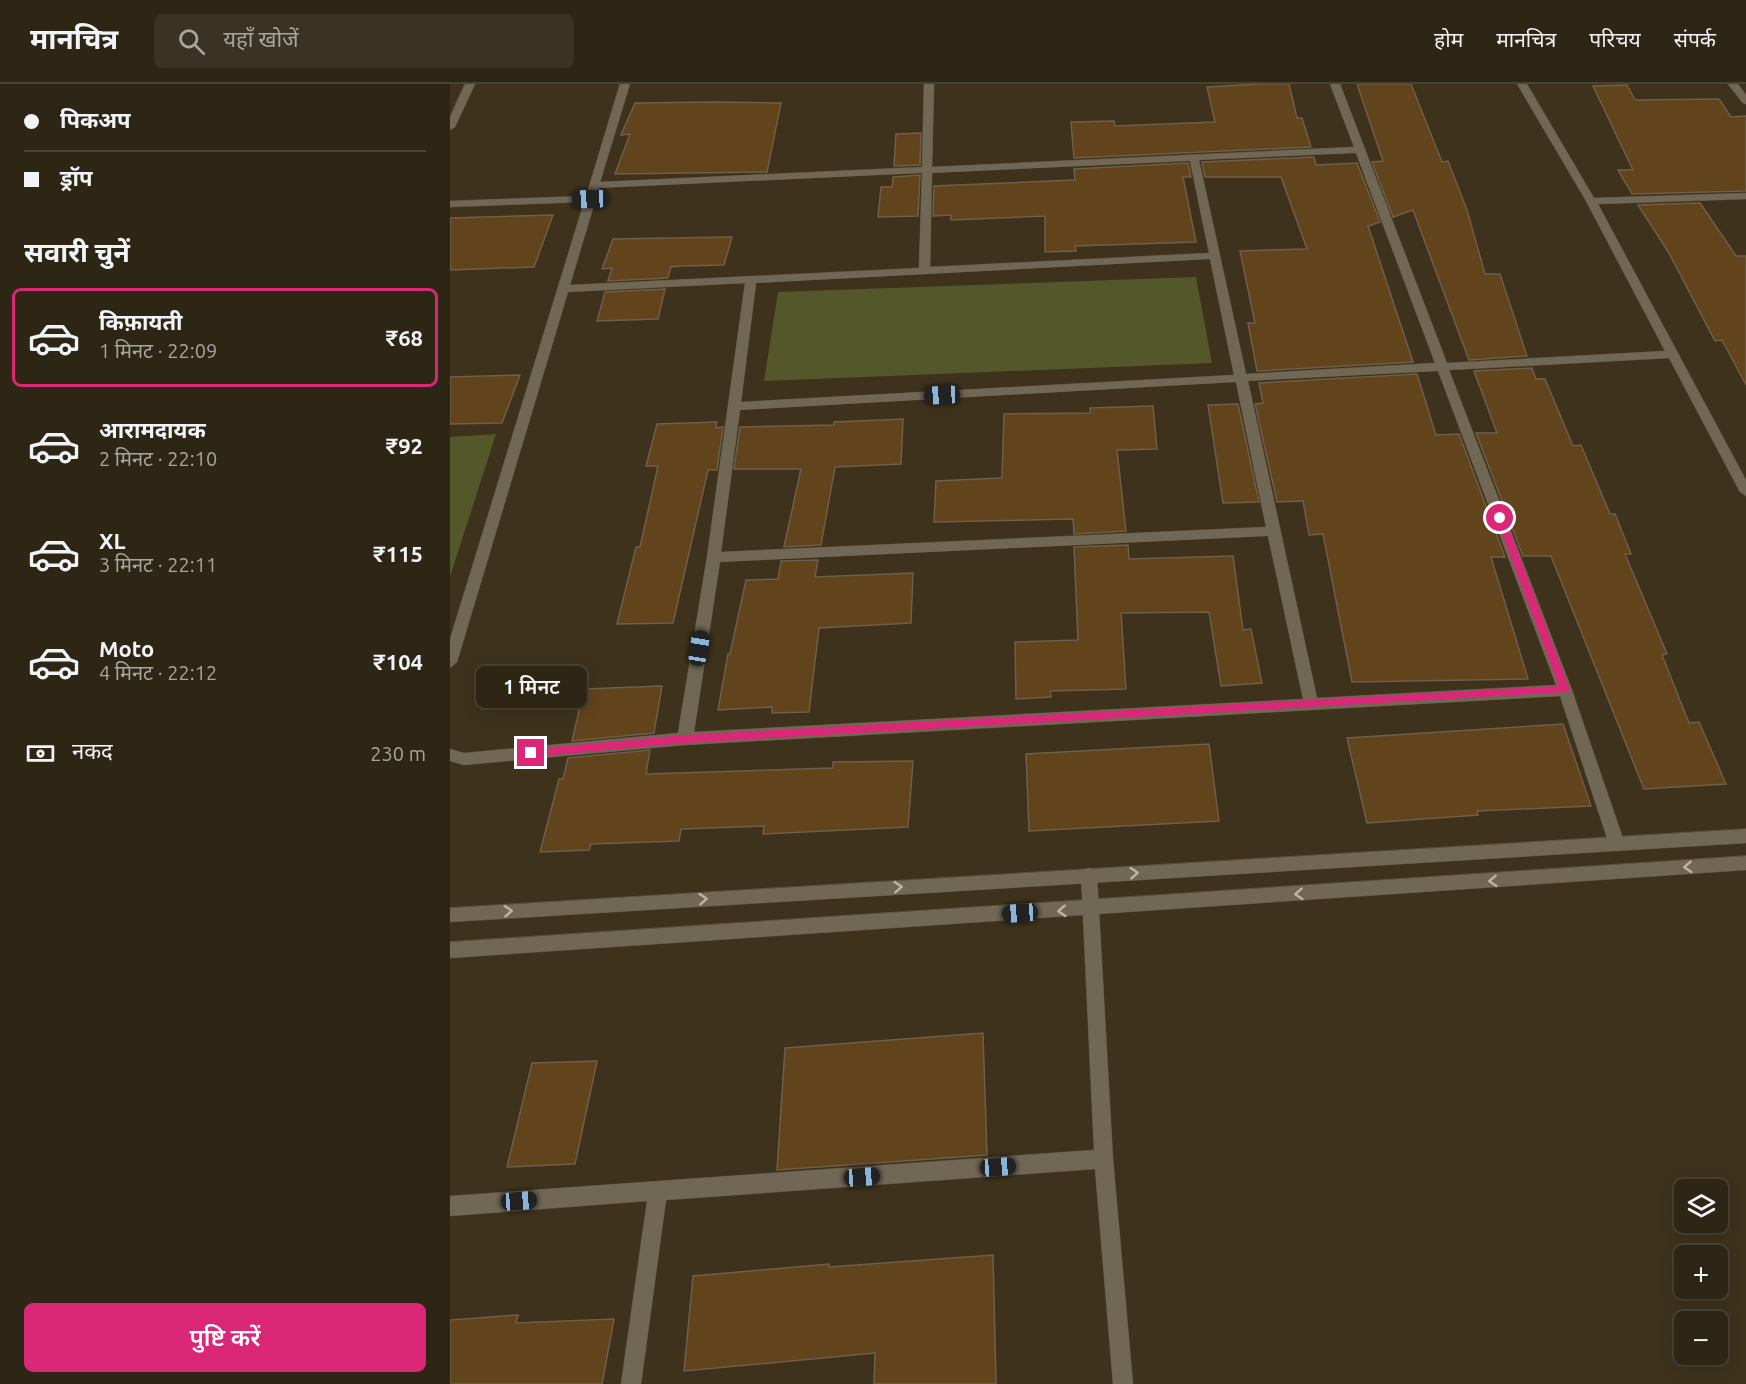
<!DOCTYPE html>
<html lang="hi">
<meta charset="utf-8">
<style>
:root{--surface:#2e2615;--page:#3a3222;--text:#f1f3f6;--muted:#a7a5a0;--line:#494334;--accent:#db2777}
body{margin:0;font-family:Ubuntu,"Noto Sans Devanagari",sans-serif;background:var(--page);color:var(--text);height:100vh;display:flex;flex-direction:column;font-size:22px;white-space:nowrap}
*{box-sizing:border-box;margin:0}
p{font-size:20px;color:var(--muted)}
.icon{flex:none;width:33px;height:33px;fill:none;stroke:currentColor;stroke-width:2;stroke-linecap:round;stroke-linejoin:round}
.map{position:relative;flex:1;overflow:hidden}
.details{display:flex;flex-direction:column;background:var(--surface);width:450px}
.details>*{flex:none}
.guide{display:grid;align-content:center;height:132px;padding:0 24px;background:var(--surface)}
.buttons{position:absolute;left:1224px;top:1095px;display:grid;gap:12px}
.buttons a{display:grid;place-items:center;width:54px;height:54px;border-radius:9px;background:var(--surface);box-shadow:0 3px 15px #0003,0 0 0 2px var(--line);font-size:30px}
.end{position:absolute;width:27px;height:27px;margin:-14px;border:8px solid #db2777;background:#fff;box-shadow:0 0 0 3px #fff}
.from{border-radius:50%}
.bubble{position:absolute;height:42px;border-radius:9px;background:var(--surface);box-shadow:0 3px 15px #0003,0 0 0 2px var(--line);font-size:20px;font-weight:600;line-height:42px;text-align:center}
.car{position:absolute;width:18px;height:36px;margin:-18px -9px;border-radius:8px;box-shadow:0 0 4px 2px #0007;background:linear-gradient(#222 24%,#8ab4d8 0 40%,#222 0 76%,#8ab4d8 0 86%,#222 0)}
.guide b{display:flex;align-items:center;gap:21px;height:57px;font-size:22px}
.guide b+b{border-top:2px solid var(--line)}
.guide i{width:15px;height:15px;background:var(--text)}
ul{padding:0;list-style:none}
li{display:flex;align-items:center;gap:18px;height:99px;margin:0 12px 9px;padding:0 12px;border:3px solid transparent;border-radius:9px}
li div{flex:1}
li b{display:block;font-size:22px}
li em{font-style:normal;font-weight:600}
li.on{border-color:var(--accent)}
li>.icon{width:54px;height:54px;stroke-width:1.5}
h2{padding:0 24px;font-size:27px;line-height:72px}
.pay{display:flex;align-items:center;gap:15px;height:66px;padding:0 24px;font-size:22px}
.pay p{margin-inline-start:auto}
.cta{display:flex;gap:12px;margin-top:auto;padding:12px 24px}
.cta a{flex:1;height:69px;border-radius:9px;background:var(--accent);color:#fff;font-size:24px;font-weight:600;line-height:69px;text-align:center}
header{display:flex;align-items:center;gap:36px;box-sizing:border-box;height:84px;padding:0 30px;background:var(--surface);border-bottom:2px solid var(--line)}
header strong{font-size:28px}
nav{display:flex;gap:33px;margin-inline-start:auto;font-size:21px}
.search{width:420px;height:54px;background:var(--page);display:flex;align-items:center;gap:15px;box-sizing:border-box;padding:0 21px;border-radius:9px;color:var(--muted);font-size:22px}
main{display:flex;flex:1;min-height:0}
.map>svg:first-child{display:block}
</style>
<header>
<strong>मानचित्र</strong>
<div class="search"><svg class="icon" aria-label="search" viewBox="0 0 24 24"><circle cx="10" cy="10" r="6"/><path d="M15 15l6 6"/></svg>यहाँ खोजें</div>
<nav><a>होम</a><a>मानचित्र</a><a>परिचय</a><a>संपर्क</a></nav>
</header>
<main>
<section class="details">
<div class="guide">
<b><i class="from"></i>पिकअप</b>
<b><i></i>ड्रॉप</b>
</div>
<h2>सवारी चुनें</h2>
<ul>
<li class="on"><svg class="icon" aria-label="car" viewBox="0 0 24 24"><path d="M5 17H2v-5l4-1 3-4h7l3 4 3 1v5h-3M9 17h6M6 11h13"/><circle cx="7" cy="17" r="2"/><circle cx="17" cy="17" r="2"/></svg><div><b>किफ़ायती</b><p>1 मिनट · 22:09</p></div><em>₹68</em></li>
<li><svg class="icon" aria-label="car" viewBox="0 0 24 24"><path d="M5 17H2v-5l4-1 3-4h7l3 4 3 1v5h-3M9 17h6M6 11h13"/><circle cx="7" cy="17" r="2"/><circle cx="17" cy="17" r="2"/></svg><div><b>आरामदायक</b><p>2 मिनट · 22:10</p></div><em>₹92</em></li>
<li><svg class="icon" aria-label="car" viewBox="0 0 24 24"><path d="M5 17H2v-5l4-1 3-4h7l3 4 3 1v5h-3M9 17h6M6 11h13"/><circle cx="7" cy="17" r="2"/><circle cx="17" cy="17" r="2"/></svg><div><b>XL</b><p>3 मिनट · 22:11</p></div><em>₹115</em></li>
<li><svg class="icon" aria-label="car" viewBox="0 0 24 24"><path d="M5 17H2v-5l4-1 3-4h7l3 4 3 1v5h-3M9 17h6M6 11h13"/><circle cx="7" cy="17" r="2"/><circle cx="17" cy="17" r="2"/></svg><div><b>Moto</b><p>4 मिनट · 22:12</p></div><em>₹104</em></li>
</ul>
<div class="pay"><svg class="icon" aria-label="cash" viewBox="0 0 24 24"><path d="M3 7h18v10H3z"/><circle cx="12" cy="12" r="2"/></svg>नकद<p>230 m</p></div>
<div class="cta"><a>पुष्टि करें</a></div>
</section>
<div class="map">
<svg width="1296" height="1300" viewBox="0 0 1296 1300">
<rect width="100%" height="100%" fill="#3e321c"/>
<path fill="#535729" d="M 746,193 L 762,279 L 314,297 L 328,208 Z
M 46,350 L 0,493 L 0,353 Z"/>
<path fill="#61431c" stroke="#6f5e49" stroke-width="1.5" d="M 810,0 L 839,0 L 847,34 L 852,34 L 861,63 L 624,74 L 621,38 L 664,37 L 665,42 L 765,38 L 757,3 Z
M 907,0 L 961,0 L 992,78 L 998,77 L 1017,126 L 1035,190 L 1050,190 L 1077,272 L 1019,276 L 963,126 L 943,133 L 922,78 L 933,77 Z
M 1177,1 L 1185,16 L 1269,15 L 1281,33 L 1296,32 L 1296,107 L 1182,110 L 1168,86 L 1183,86 L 1143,2 Z
M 265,18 L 331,19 L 317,88 L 165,90 L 180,50 L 171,51 L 185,19 Z
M 471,49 L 470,81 L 444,82 L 446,50 Z
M 864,73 L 866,81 L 907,79 L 930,138 L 918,142 L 963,278 L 807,287 L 798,239 L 805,239 L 790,167 L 857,165 L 831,93 L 755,93 L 752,78 Z
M 738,79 L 741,93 L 733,93 L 746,158 L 625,162 L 626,167 L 595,168 L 595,132 L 501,136 L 501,131 L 483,132 L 484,102 L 625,96 L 624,85 Z
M 470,91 L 468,132 L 428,133 L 431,103 L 442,103 L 443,93 Z
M 1250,119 L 1286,172 L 1296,172 L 1296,301 L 1272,256 L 1265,257 L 1219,169 L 1188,121 Z
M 103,131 L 84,183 L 0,186 L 0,134 Z
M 282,153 L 274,181 L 231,182 L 221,183 L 218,194 L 158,197 L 162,184 L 152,185 L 163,155 Z
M 215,205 L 208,235 L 147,237 L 155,208 Z
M 1082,284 L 1086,295 L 1095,295 L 1123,362 L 1131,361 L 1160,430 L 1165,430 L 1181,470 L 1175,470 L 1217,570 L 1212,571 L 1239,639 L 1249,638 L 1276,700 L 1194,705 L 1101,472 L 1073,472 L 1026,349 L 1047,349 L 1024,287 Z
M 967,290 L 986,351 L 1009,350 L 1055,473 L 1041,473 L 1078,595 L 902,598 L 873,450 L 859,451 L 853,417 L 827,418 L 805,320 L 813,319 L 809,299 Z
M 70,291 L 52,339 L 0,340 L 0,293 Z
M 788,320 L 809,418 L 773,419 L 758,321 Z
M 703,322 L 707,365 L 667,366 L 676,447 L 624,450 L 623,435 L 484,438 L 486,397 L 552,394 L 554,330 L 640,329 L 640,324 Z
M 453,335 L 451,380 L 385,383 L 371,461 L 334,463 L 351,385 L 284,385 L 290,343 L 384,341 L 384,338 Z
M 267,338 L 266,344 L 273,343 L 267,386 L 258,386 L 223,539 L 167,540 L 186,463 L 190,463 L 208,382 L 196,382 L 207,340 Z
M 678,461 L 679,475 L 783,472 L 793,546 L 801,545 L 812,599 L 771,602 L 759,528 L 671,529 L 676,605 L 600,607 L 601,613 L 566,615 L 565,558 L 628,556 L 624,463 Z
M 368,476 L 365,493 L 463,489 L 461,539 L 369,544 L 359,628 L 322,629 L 322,623 L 268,626 L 278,570 L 280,570 L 296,496 L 328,495 L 331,477 Z
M 212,602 L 204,649 L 122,657 L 134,605 Z
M 1113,640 L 1141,722 L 1027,727 L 1028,731 L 917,739 L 897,654 Z
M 759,660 L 769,737 L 579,747 L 576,670 Z
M 200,666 L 196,690 L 383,684 L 383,678 L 463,677 L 458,743 L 313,750 L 314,742 L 231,745 L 229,757 L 141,760 L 139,766 L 90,768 L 109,695 L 113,695 L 118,674 Z
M 533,949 L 537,1071 L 327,1086 L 335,964 Z
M 147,977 L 125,1080 L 57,1083 L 82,979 Z
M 543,1171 L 546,1300 L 424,1300 L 425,1269 L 234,1287 L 243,1192 L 379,1180 L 379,1183 Z
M 68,1231 L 66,1239 L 164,1235 L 152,1300 L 0,1300 L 0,1236 Z"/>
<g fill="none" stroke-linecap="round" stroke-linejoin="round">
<defs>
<path id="minor" d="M 15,0 L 25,0 L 5,43 L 0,46 L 0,33 Z
M 170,0 L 180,0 L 150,98 L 472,83 L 474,0 L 484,0 L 482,83 L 904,63 L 880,0 L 890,0 L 997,279 L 1215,267 L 1136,117 L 1067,0 L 1077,0 L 1144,114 L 1296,109 L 1296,115 L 1148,120 L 1296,396 L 1296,412 L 1290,408 L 1219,274 L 999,286 L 1122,606 L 1175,760 L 1173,765 L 1167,767 L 1161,765 L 1159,760 L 1110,612 L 235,661 L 14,681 L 0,677 L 0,665 L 14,669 L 228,649 L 257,473 L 295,199 L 118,208 L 7,578 L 0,584 L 0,555 L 134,118 L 0,123 L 0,117 L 136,112 ZM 906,69 L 985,279 L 796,290 L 749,76 ZM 740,77 L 759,169 L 480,183 L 482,89 ZM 472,89 L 469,184 L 120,201 L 149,104 ZM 760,175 L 784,291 L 291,318 L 306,199 ZM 988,287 L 1106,601 L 867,614 L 798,297 ZM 786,298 L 816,443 L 271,468 L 290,326 ZM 818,452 L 853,615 L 244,648 L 270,478 Z
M 1278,0 L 1288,0 L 1296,11 L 1296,20 L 1293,19 Z
M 639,784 L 645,786 L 647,791 L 663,1075 L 683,1300 L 663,1300 L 645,1085 L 216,1116 L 191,1300 L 171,1300 L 197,1117 L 0,1132 L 0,1112 L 644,1066 L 631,791 L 633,786 Z"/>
<path id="tertiary" d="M 1296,745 L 1296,759 L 0,838 L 0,824 Z
M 1296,772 L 1296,786 L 0,874 L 0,858 Z"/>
</defs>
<use href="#minor" stroke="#5a4f3b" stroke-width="1"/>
<use href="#tertiary" stroke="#5a4f3b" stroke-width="1"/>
<use href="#minor" fill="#716755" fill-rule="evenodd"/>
<use href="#tertiary" fill="#716755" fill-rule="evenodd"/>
</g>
<defs><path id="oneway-chevron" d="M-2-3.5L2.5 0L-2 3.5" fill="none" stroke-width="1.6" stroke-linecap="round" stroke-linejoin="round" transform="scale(1.5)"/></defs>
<g stroke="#bdb4a5">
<use href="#oneway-chevron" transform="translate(1238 783) rotate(176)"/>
<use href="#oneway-chevron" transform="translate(684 789) rotate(-3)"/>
<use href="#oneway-chevron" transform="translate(1043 797) rotate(176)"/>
<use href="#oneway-chevron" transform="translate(448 803) rotate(-4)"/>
<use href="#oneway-chevron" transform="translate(849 810) rotate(176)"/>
<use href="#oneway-chevron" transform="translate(253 815) rotate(-4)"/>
<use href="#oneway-chevron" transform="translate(58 827) rotate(-4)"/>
<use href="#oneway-chevron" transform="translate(612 827) rotate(176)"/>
</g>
<path fill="#db2777" d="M 1050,431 L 1055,434 L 1120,606 L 1118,608 L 235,659 L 81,673 L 76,669 L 81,665 L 235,651 L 1109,602 L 1046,434 Z"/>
</svg>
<div class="buttons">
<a><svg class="icon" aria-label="layers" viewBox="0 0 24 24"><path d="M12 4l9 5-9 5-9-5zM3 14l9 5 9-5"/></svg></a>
<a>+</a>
<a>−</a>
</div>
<i class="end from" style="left:1050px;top:434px"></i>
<i class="end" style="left:81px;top:669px"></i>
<div class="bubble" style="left:26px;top:582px;width:111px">1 मिनट</div>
<i class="car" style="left:140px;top:115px;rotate:268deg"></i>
<i class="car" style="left:492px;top:311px;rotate:267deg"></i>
<i class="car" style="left:249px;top:564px;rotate:9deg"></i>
<i class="car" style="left:570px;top:829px;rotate:266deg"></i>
<i class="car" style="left:548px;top:1083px;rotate:86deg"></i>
<i class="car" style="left:412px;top:1093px;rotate:86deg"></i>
<i class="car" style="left:69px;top:1117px;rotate:86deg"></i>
</div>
</main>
